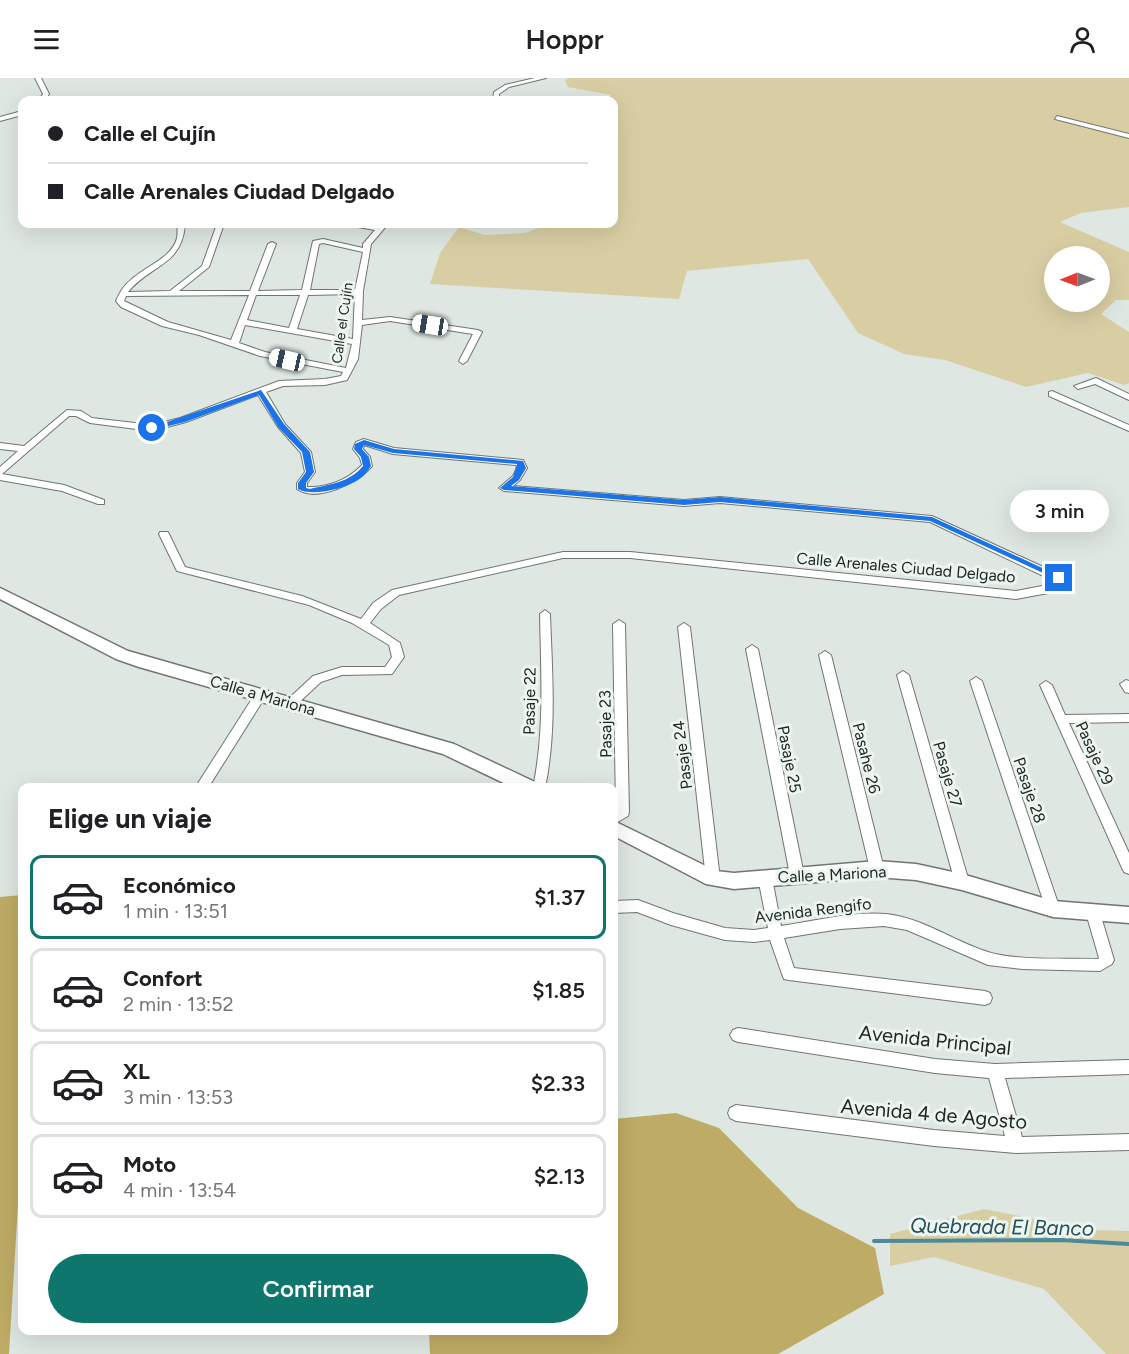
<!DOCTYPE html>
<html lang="es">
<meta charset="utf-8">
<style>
:root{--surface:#fff;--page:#f6f6f6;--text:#202124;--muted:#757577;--line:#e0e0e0;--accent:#0f766e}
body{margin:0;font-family:Figtree,sans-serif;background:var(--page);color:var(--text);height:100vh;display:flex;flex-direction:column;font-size:22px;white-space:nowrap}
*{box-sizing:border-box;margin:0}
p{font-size:20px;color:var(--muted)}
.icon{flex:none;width:33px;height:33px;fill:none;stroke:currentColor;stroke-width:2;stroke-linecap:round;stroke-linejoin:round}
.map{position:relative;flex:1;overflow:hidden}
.details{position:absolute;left:18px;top:705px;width:600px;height:552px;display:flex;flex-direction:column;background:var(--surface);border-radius:12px;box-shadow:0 6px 24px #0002}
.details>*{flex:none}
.hud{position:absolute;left:18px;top:18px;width:600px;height:132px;border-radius:12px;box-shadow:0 6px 24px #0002;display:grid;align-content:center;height:132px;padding:0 30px;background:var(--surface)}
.needle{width:39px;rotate:269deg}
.buttons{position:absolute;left:1044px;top:168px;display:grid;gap:12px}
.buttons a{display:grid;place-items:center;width:66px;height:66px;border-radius:50%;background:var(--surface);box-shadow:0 6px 24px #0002;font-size:30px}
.end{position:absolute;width:27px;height:27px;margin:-14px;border:8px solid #1a73e8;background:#fff;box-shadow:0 0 0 3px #fff}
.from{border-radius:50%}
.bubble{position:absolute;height:42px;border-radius:21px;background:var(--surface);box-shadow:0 6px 24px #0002;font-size:20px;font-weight:600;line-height:42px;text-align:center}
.car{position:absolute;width:18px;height:36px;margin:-18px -9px;border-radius:8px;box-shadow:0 0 4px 2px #0007;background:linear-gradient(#fff 24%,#345 0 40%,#fff 0 76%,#345 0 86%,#fff 0)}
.hud b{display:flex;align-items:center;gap:21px;height:57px;font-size:22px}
.hud b+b{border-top:2px solid var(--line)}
.hud i{width:15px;height:15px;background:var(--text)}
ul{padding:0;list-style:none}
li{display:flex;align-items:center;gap:18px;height:84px;margin:0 12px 9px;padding:0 18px;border:3px solid var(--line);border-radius:12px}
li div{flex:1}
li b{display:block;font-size:22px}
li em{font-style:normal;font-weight:600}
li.active{border-color:var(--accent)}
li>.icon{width:54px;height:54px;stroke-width:1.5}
h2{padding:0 30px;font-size:27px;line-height:72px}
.action{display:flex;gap:12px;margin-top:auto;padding:12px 30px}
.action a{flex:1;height:69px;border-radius:36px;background:var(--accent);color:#fff;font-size:24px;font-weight:600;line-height:69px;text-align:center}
header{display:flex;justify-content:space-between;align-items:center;height:78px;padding:0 30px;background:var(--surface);font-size:27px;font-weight:600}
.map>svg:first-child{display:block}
</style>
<header><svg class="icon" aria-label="menu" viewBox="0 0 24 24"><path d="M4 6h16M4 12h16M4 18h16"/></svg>Hoppr<svg class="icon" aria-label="person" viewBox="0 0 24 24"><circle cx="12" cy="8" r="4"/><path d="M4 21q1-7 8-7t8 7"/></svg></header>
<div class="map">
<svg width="1129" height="1276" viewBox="0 0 1129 1276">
<rect width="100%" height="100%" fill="#dfe7e2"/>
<path fill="#d9cea3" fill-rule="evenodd" d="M 569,0 L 1129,0 L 1129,129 L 1081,135 L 1060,144 L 1129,174 L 1129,222 L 1116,222 L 1101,236 L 1129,254 L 1129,305 L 1124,307 L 1088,295 L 1026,309 L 945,282 L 904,276 L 858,255 L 808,181 L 687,193 L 679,221 L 430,206 L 440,175 L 459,149 L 485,157 L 525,155 L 549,146 L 614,146 L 614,22 L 610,22 L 611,17 L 568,9 L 565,2 ZM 1054,178 L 1100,178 L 1100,224 L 1054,224 Z
M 984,1131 L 1090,1152 L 1129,1153 L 1129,1276 L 1106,1276 L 1044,1211 L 934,1179 L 890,1188 L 890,1156 Z"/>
<path fill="#beab65" d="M 22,817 L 22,1126 L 18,1127 L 9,1276 L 0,1276 L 0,819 Z
M 676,1035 L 719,1050 L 798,1130 L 875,1170 L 884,1216 L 778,1276 L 430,1276 L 429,1253 L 614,1252 L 614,1041 Z"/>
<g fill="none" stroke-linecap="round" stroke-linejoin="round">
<path stroke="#4b8a9b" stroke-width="4" d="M 874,1163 L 1061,1162 L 1129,1166"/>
<defs>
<path id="minor" d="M 35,0 L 41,0 L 49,16 L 45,22 L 39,22 L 43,16 Z
M 535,0 L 546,0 L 509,9 L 499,16 L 499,22 L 493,22 L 494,14 L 505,7 Z
M 22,33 L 22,37 L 0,43 L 0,39 Z
M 1057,38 L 1129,56 L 1129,60 L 1055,41 Z
M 178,146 L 185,146 C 182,188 151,186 128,214 L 170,213 L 202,188 L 217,146 L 224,146 L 209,189 L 179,213 L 250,213 L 268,166 L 272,164 L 276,166 L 258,213 L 302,212 L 313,163 L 323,161 L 363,170 L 363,166 L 375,152 L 352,148 L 352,146 L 379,149 L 382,146 L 388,146 L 371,166 L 363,213 L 362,242 L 390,239 L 478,252 L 482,254 L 467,283 L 463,286 L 459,283 L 473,256 L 390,243 L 362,247 L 358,281 L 347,302 L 325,307 L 283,308 L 266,314 L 285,346 L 311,374 L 315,394 L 307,405 L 307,409 C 327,410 348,402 362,387 L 360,380 L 353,371 L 356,364 L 364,361 L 394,370 L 523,382 L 527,390 L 520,402 L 513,408 L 684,422 L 720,419 L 932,438 L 1063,498 L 1069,505 L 1064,512 L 1016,521 L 630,480 L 563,480 L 399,517 L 381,531 L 370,545 L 400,565 L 404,579 L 392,596 L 342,597 L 321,604 L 295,628 L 287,628 L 285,625 L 287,622 L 313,598 L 342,589 L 385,589 L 392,579 L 389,567 L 352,545 L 309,527 L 177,493 L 159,456 L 160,454 L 168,454 L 185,489 L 302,518 L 361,541 L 373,525 L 392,512 L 563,474 L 630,474 L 1016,513 L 1058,505 L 930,444 L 720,425 L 684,428 L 504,413 L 499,410 L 513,398 L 517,390 L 516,387 L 393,376 L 364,367 L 363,371 L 370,379 L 372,388 C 358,405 317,425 297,411 L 297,405 L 305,394 L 301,375 L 278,349 L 258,317 L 186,344 L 152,353 L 90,345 L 76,338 L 69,338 L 2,396 L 64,407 L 104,422 L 104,426 L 98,426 L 62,413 L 0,402 L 0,389 L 18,373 L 0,371 L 0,365 L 24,368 L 67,332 L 81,333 L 92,340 L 152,347 L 180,340 L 279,303 L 325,301 L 341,298 L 343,294 L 260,278 L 199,257 L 162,248 L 121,229 L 116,223 C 120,214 123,208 132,201 C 146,188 172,180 177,160 C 178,155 177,150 178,146 ZM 323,165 L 363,174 L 355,212 L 310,212 L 319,166 ZM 355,216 L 353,261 L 297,251 L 308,217 ZM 249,217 L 231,262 L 168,244 L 124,223 L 126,218 ZM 256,217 L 300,217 L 289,250 L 247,242 ZM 245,247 L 352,266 L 346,290 L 265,274 L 239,265 Z
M 1096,300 L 1129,316 L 1129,322 L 1095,306 L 1078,311 L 1074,308 Z
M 1052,313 L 1129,347 L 1129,353 L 1049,318 L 1049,314 Z
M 545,532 L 550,536 C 552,594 557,652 545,710 L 533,710 C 545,652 541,594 540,536 Z
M 619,542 L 625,546 L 629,734 L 628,738 L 614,746 L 614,734 L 616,732 L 613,546 Z
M 684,545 L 690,549 L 720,801 L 718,805 L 713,807 L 708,805 L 706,801 L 678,549 Z
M 752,567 L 758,571 L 804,797 L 802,801 L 797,803 L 792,801 L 790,797 L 746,571 Z
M 825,573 L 831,577 L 884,791 L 882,795 L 877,797 L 872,795 L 870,791 L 819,577 Z
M 903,593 L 909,597 L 969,804 L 967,808 L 962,810 L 957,808 L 955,804 L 897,597 Z
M 976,599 L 982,603 L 1060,831 L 1058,835 L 1053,837 L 1048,835 L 1046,831 L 970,603 Z
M 1126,602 L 1129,603 L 1129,615 L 1125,614 L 1120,606 Z
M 1046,603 L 1052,607 L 1065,637 L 1129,636 L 1129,644 L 1069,645 L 1129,775 L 1129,796 L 1124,794 L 1122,790 L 1040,607 Z
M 261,612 L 267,616 L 208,710 L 195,710 L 257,613 Z
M 765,794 L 770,796 L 772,800 L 781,848 C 814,843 853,833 886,836 C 923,840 953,863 988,874 C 1015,883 1068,880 1098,881 L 1099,880 L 1086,835 L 1088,831 L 1093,829 L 1098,831 L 1100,835 L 1114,882 L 1112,886 L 1100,893 L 1022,891 L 988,887 L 907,852 L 884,848 L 840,851 L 784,860 L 794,890 L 985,913 L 990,915 L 992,920 L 990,925 L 985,927 L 789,902 L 784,901 L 782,896 L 770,862 L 754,864 L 725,862 L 671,847 L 637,834 L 614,835 L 614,823 L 638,822 L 673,835 L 725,850 L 754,852 L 768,850 L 758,800 L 760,796 Z
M 738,950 L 935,981 L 995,986 L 1129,982 L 1129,996 L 1005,1000 L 1022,1059 L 1129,1056 L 1129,1072 L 1016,1075 L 934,1068 L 736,1043 L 730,1040 L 728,1035 L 730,1030 L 736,1027 L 934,1052 L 1005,1058 L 989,1000 L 935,995 L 738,964 L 733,962 L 730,957 L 733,952 Z"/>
<path id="secondary" d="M 0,510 L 128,573 L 454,666 L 537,705 L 539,710 L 514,710 L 443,676 L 139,589 L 116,581 L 0,521 Z
M 614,743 L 716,793 L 734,795 L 877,783 L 916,786 L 962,796 L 1053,823 L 1129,829 L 1129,845 L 1053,839 L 962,812 L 916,802 L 877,799 L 734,811 L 706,806 L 614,758 Z"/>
</defs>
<use href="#minor" stroke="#6f7671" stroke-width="2"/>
<use href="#secondary" stroke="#6f7671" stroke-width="3"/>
<use href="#minor" fill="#fff" fill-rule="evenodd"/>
<use href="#secondary" fill="#fff" fill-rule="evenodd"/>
</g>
<path fill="#1a73e8" d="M 261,312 L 284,346 L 310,374 L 314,394 L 306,405 L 306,410 L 310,411 C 330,406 349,405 363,388 L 361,379 L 354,371 L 355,366 L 364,362 L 394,371 L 523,383 L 526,390 L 519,402 L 511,408 L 684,422 L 720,419 L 932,439 L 1064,500 L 1056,501 L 930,443 L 720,424 L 684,427 L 504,412 L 500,410 L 513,399 L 517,386 L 393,375 L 364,367 L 362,371 L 369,379 L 371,388 C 367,394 363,399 358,402 C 345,411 311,419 298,411 L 298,405 L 306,394 L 302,374 L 278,349 L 259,317 L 185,344 L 152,352 L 149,350 Z"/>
<g text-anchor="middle" stroke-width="6" stroke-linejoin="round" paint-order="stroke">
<g font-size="14" fill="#222523" stroke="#ecf5ef">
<text transform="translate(342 245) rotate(-82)" y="5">Calle el Cujín</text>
</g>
<g font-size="16" fill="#222523" stroke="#ecf5ef">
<text transform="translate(906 489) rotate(5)" y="6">Calle Arenales Ciudad Delgado</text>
<text transform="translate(263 617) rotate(16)" y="6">Calle a Mariona</text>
<text transform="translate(529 623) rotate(-89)" y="6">Pasaje 22</text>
<text transform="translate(605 646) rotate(-91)" y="6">Pasaje 23</text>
<text transform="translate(1095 675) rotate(65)" y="6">Pasaje 29</text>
<text transform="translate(682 677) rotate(-97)" y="6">Pasaje 24</text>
<text transform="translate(867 680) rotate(76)" y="6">Pasahe 26</text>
<text transform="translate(790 681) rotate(79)" y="6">Pasaje 25</text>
<text transform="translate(948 696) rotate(74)" y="6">Pasaje 27</text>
<text transform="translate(1030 712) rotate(71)" y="6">Pasaje 28</text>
<text transform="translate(832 796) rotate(-3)" y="6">Calle a Mariona</text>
<text transform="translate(813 832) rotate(-7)" y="6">Avenida Rengifo</text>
</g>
<g font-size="20" fill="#222523" stroke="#ecf5ef">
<text transform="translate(935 962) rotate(6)" y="7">Avenida Principal</text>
<text transform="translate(934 1036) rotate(5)" y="7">Avenida 4 de Agosto</text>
</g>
<g font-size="21" font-style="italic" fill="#264f5a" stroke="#ecf5ef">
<text transform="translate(1002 1149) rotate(1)" y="7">Quebrada El Banco</text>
</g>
</g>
</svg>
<div class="buttons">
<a><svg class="needle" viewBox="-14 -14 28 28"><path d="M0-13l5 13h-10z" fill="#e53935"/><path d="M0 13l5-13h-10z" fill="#757577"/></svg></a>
</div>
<i class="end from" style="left:152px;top:350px"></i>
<i class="end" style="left:1059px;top:500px"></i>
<div class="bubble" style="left:1010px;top:412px;width:99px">3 min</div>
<i class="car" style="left:430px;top:247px;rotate:279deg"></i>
<i class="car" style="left:287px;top:282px;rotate:283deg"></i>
<div class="hud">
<b><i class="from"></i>Calle el Cujín</b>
<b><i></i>Calle Arenales Ciudad Delgado</b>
</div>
<section class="details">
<h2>Elige un viaje</h2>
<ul>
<li class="active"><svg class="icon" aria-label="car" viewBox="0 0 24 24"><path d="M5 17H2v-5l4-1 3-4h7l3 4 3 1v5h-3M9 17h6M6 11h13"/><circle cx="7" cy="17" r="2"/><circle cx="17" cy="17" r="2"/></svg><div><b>Económico</b><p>1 min · 13:51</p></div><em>$1.37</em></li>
<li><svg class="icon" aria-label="car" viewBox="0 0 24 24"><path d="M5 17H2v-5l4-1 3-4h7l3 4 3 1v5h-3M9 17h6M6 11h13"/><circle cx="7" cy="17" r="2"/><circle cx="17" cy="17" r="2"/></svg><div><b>Confort</b><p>2 min · 13:52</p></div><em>$1.85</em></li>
<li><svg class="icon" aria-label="car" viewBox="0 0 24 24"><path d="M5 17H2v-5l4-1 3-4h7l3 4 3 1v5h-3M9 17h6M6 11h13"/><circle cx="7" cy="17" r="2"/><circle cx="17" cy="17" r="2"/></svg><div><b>XL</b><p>3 min · 13:53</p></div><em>$2.33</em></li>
<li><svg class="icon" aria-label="car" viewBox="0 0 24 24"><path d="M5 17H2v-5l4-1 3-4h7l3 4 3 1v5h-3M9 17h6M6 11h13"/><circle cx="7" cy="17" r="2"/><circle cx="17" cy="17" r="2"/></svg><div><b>Moto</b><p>4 min · 13:54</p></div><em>$2.13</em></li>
</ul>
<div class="action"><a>Confirmar</a></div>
</section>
</div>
